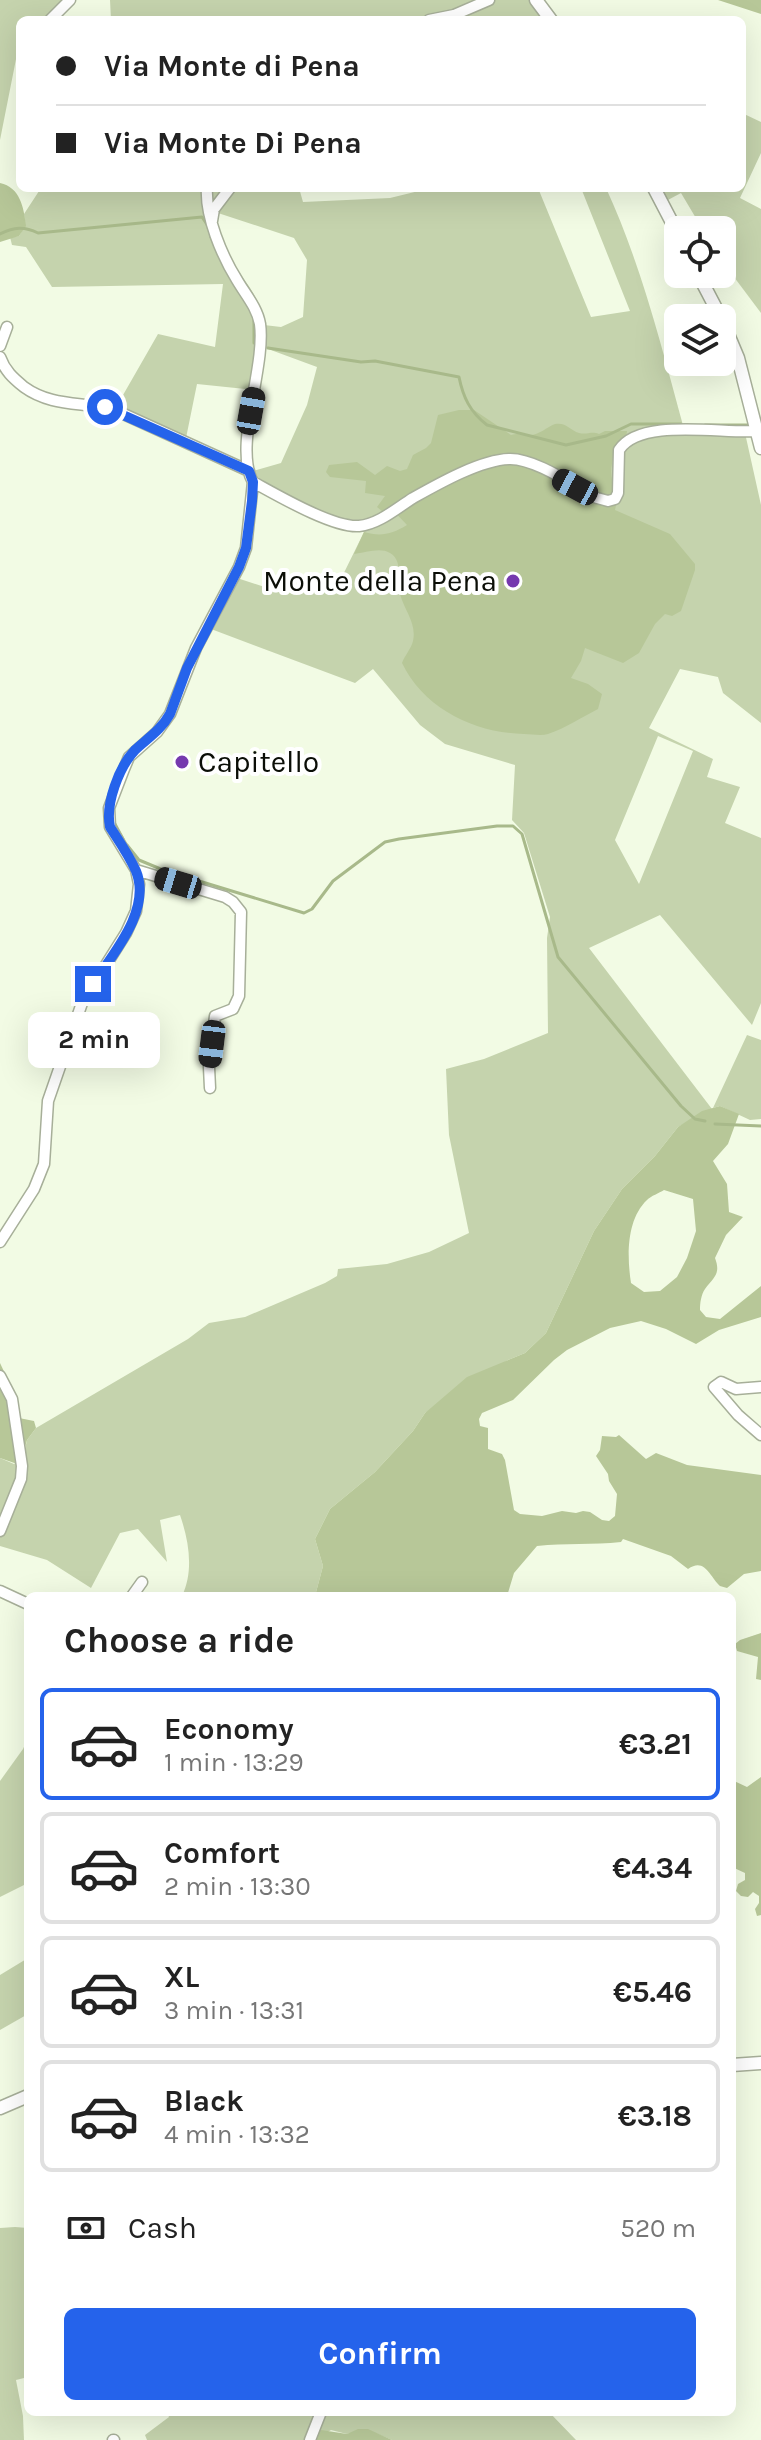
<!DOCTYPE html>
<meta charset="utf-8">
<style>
:root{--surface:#fff;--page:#f2f2f2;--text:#222;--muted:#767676;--line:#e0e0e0;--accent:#2563eb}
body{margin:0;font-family:Karla,sans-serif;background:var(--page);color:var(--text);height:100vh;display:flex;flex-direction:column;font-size:30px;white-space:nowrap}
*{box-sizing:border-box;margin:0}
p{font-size:26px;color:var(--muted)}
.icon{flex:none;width:44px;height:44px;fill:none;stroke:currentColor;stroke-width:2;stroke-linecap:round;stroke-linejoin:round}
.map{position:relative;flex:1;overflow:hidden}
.details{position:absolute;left:24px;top:1592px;width:712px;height:824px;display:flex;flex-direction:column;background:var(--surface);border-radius:12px;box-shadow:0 8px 32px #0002}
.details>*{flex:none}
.top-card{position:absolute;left:16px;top:16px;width:730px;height:176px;border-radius:12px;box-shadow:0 8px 32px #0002;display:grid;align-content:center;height:176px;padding:0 40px;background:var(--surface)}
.tools{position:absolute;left:664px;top:216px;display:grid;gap:16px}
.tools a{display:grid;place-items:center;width:72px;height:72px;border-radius:12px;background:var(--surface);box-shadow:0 8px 32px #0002;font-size:40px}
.end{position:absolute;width:36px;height:36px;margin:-18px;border:10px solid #2563eb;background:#fff;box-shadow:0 0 0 4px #fff}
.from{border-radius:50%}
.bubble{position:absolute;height:56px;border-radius:12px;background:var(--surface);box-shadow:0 8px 32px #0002;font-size:26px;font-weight:700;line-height:56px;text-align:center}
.car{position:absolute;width:24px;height:48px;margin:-24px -12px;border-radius:10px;box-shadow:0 0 6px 2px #0007;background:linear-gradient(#222 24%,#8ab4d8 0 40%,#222 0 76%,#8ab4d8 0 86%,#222 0)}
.top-card b{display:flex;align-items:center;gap:28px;height:76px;font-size:30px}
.top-card b+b{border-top:2px solid var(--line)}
.top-card i{width:20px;height:20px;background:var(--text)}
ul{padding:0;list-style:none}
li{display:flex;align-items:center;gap:24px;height:112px;margin:0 16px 12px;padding:0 24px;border:4px solid var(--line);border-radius:12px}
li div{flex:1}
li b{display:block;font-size:30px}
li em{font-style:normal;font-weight:700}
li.selected{border-color:var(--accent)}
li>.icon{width:72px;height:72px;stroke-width:1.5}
h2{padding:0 40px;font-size:36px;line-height:96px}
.pay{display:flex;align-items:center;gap:20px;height:88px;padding:0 40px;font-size:30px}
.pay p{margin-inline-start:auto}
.cta{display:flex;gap:16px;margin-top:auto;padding:16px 40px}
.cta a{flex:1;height:92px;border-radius:12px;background:var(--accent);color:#fff;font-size:32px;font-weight:700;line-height:92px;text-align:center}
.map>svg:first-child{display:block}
</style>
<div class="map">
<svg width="761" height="2440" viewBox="0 0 761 2440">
<rect width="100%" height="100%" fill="#f2fbe4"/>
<path fill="#c5d3ad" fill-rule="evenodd" d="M 0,0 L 67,0 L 46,20 L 20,20 L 20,39 L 0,140 Z
M 110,0 L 543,0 L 557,20 L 111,20 Z
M 742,113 L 761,122 L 761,153 L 740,198 L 761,209 L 761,313 L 722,261 L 722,230 L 703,230 L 681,193 L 666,201 L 660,188 L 742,188 Z
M 41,188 L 299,188 L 303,202 L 390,198 L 431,188 L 538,188 L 591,317 L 630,311 L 581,188 L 606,188 C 641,264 662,348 684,429 L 745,433 L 761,505 L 761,723 L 723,693 L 718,677 L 680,669 L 649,728 L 713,759 L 707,777 L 740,787 L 725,823 L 761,838 L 761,1003 L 752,1025 L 660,915 L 589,948 L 712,1109 L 678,1127 L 655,1156 L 622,1189 L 594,1231 L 546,1333 L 525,1353 L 508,1360 L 425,1413 L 413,1431 L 375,1472 L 330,1509 L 315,1539 L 323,1566 L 315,1596 L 182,1596 C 194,1571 189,1541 180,1515 L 160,1520 L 167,1562 L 138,1529 L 120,1533 L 91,1588 L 47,1560 L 0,1546 L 0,1458 L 14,1464 L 24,1454 L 27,1440 L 36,1428 L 188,1339 L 209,1323 L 245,1317 L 325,1283 L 337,1276 L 338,1269 L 387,1264 L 429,1252 L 469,1233 L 449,1135 L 446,1069 L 484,1059 L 548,1033 L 547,938 L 550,917 L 524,833 L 512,820 L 515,765 L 445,744 L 420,725 L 373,669 L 355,683 L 211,629 L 237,578 L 286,594 L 314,585 L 336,589 L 364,532 L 349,529 L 259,492 L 247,490 L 246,473 L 281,463 L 307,405 L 317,367 L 260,346 L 255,390 L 197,384 L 186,438 L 115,409 L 158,334 L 215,347 L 223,284 L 52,287 L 26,247 L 12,245 L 10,237 L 19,236 L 25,226 L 24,214 ZM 218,213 L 294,238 L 307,260 L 303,317 L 281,327 L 264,325 C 263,286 212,257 218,213 ZM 658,736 L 693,751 L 639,884 L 615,840 Z
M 747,1035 L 761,1040 L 761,1119 L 750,1120 L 720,1106 L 713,1108 Z
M 28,1738 L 28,1883 L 0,1897 L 0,1781 L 23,1749 Z
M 28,1958 L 28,2014 L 0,2030 L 0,1975 Z
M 15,2227 L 28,2228 L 28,2377 L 16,2380 L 23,2416 L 24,2440 L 0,2440 L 0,2228 Z
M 167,2412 L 549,2412 L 576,2440 L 392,2440 L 368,2430 L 347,2434 L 331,2430 L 314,2440 L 147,2440 L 145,2435 L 169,2417 Z"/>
<path fill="#b7c798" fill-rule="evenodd" d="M 718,0 L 761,0 L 761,14 Z
M 0,183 C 20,187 24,208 26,226 L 19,236 L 0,242 Z
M 459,410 L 474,410 L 511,435 C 519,433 523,435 530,435 C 539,435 547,427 555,424 C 566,422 570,430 579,433 C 587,435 591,431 599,434 L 605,431 L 627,431 L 626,438 C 615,445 609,467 612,479 C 613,484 617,487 619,491 L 615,510 L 670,534 L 695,564 L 695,570 L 681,611 L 672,616 L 665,614 L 655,624 L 639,653 L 623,663 L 585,648 L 581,661 L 571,678 L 588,684 L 602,694 L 598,709 C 582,717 566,728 548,734 C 541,736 532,734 524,734 C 475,733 424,709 402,663 C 405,655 411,649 413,641 C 417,623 404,610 400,594 C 396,580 404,561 390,553 C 380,547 365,553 354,554 L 364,532 C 381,537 392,534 407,525 L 390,507 L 383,512 L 377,507 L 385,496 L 365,493 L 366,481 L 330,477 L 326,472 L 329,465 L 357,462 L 375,475 L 387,466 L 400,471 L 407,469 L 413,455 L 426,448 L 431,443 L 438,415 Z
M 720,1106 L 739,1114 L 728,1144 L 713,1161 L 727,1184 L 729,1212 L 743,1217 L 726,1235 L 715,1258 C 721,1274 714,1277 705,1289 C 701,1295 700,1303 700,1310 L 706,1317 L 720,1319 L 761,1286 L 761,1317 L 719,1330 L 696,1344 L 666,1329 L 641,1321 L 610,1328 L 567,1350 L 554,1360 L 513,1400 L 482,1413 L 479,1419 L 480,1426 L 488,1428 L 488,1449 L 502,1454 L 505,1460 L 514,1510 L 520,1514 L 542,1516 L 562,1511 L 576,1513 L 583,1511 L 590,1512 L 602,1520 L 609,1521 L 615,1516 L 617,1494 L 609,1481 L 608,1474 L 596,1456 L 600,1450 L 602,1436 L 616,1437 L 619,1435 L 646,1459 L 656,1453 L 687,1465 L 761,1475 L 761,1571 L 744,1574 L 727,1588 L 720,1586 C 710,1577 705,1557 688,1569 L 671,1556 L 623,1539 L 621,1542 C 593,1545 565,1543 537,1546 L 514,1573 L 507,1596 L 315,1596 L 323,1566 L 315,1539 L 330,1509 L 375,1472 L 413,1431 L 425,1413 L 467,1377 L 525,1353 L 546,1333 L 594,1231 L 622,1189 L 655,1156 L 678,1127 L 702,1111 ZM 664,1190 L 693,1199 L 696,1231 L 687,1258 L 677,1277 L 660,1291 L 644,1292 L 631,1283 C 627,1257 626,1220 647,1200 C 651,1196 659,1193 664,1190 Z
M 0,1363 L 16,1397 L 19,1418 L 34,1421 L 36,1428 L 27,1440 L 20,1465 L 0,1458 Z
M 761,1633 L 761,1680 L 756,1679 L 758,1657 L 737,1651 L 735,1644 L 740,1640 Z
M 761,1777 L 761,1915 L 757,1916 L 755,1909 L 759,1903 L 759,1896 L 753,1892 L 748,1897 L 741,1896 L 736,1891 L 738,1884 L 745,1880 L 745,1873 L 732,1867 L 732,1780 L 747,1787 Z
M 358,2429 L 368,2429 L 392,2440 L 314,2440 L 314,2435 L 321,2430 L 347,2434 Z"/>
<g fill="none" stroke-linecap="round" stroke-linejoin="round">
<path stroke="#a8b98a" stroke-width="3" d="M 0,234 C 14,227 24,226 38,233 L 202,217 L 208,226
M 211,237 L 230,277
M 254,343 L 254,318
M 268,348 L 361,362 L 375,361 L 459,377 C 463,397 470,412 487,425 L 566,445 L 606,436 L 631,424 L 681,424
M 705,425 L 749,425
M 115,824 L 123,839
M 127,845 L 139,860 L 163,870 L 304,913 L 312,909 L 333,881 L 385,842 L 399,839 L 497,826 L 513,826 L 522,834 L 558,957 L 681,1106 L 695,1119 L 705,1121
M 715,1124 L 761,1126"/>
<defs>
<path id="minor" d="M 50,20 L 70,0
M 429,20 L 454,15 L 489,0
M 212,221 L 214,209 L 230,188
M 0,346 L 7,327
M 0,357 C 5,371 13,378 24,387 C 53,408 85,401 117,411 L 249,471
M 253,482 C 277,495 333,528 359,526 C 379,524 397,508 413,498 C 438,484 480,460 509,459 C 535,458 574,486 597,498 L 608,501 L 615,499 L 618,493 L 619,450 C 640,417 723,434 757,431
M 136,870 L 225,897 L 233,902 L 241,912 L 239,996 L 233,1009 L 215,1016 L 209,1067 L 210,1088
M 0,1242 L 34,1189 L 44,1164 L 48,1101 L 82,1003 L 126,933 L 136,911 L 139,884 L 136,870 L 110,827 L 109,808 L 124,769 L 129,757 L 157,732 L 170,714 L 196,648 L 239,567 L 246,548 L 253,482 C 233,447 266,367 260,324 C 257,307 245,294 237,280 C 222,256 205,216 207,188
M 0,1376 L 12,1399 L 22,1466 L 21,1479 L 0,1531
M 761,1387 L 736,1389 L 721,1382 L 714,1387 L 738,1415 L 761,1435
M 0,1591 L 28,1604
M 132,1596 L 142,1582
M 113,2440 L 114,2440
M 310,2440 L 321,2412"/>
<path id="tertiary" d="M 536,0 L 551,20
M 654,188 L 678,234
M 698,274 L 721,318
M 722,320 L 738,358 L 761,448
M 732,2065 L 761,2063
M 0,2108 L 28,2096"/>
</defs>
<use href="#minor" stroke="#a7af99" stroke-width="13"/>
<use href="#tertiary" stroke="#a7af99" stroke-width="15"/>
<use href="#minor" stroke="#fff" stroke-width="10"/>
<use href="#tertiary" stroke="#fff" stroke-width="12"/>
</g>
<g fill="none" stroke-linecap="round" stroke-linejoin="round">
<path stroke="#2563eb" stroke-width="10" d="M 93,984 C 113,954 152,910 136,871 C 129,855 119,841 110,827 C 105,804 119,767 135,750 C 148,738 161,730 170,714 L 187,668 L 239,567 L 246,548 L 252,501 L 253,482 L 249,471 L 105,407"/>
</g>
<g fill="#7539ae" stroke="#fff" stroke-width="3">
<circle cx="513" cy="581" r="8"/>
<circle cx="182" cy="762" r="8"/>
</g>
<g text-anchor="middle" stroke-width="8" stroke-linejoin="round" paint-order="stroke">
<g font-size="30" fill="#0b0e07" stroke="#fff" text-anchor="end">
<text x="497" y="591">Monte della Pena</text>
<text x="198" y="772" text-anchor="start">Capitello</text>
</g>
</g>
</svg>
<div class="tools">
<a><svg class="icon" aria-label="locate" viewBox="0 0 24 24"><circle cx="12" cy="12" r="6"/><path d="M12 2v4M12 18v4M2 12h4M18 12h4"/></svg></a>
<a><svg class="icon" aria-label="layers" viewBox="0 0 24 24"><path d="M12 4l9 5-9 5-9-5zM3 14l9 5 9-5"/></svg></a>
</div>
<i class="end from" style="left:105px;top:407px"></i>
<i class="end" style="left:93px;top:984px"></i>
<div class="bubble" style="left:28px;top:1012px;width:132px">2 min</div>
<i class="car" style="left:251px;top:411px;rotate:10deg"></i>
<i class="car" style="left:575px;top:487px;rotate:298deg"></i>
<i class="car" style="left:178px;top:883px;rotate:287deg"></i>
<i class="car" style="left:212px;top:1044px;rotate:187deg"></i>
<div class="top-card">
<b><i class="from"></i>Via Monte di Pena</b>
<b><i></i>Via Monte Di Pena</b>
</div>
<section class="details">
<h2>Choose a ride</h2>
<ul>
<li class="selected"><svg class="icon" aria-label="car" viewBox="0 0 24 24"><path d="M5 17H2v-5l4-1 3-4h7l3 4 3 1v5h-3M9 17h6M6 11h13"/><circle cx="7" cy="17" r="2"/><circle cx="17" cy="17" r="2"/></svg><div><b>Economy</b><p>1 min · 13:29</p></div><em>€3.21</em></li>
<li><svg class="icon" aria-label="car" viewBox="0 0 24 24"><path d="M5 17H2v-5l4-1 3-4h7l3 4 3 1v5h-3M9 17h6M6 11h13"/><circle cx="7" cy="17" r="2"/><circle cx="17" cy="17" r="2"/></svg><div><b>Comfort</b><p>2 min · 13:30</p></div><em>€4.34</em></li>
<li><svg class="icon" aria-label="car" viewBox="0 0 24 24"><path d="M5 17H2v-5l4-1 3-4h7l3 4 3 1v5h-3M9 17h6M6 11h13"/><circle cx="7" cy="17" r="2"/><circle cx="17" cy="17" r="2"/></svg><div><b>XL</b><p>3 min · 13:31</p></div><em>€5.46</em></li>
<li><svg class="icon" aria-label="car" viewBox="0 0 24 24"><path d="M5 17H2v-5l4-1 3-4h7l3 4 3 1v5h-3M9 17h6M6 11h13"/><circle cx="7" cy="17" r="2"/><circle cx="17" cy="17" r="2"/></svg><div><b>Black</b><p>4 min · 13:32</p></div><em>€3.18</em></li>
</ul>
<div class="pay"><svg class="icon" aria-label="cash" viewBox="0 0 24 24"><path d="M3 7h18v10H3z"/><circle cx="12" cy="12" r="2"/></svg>Cash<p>520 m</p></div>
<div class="cta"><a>Confirm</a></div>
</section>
</div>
